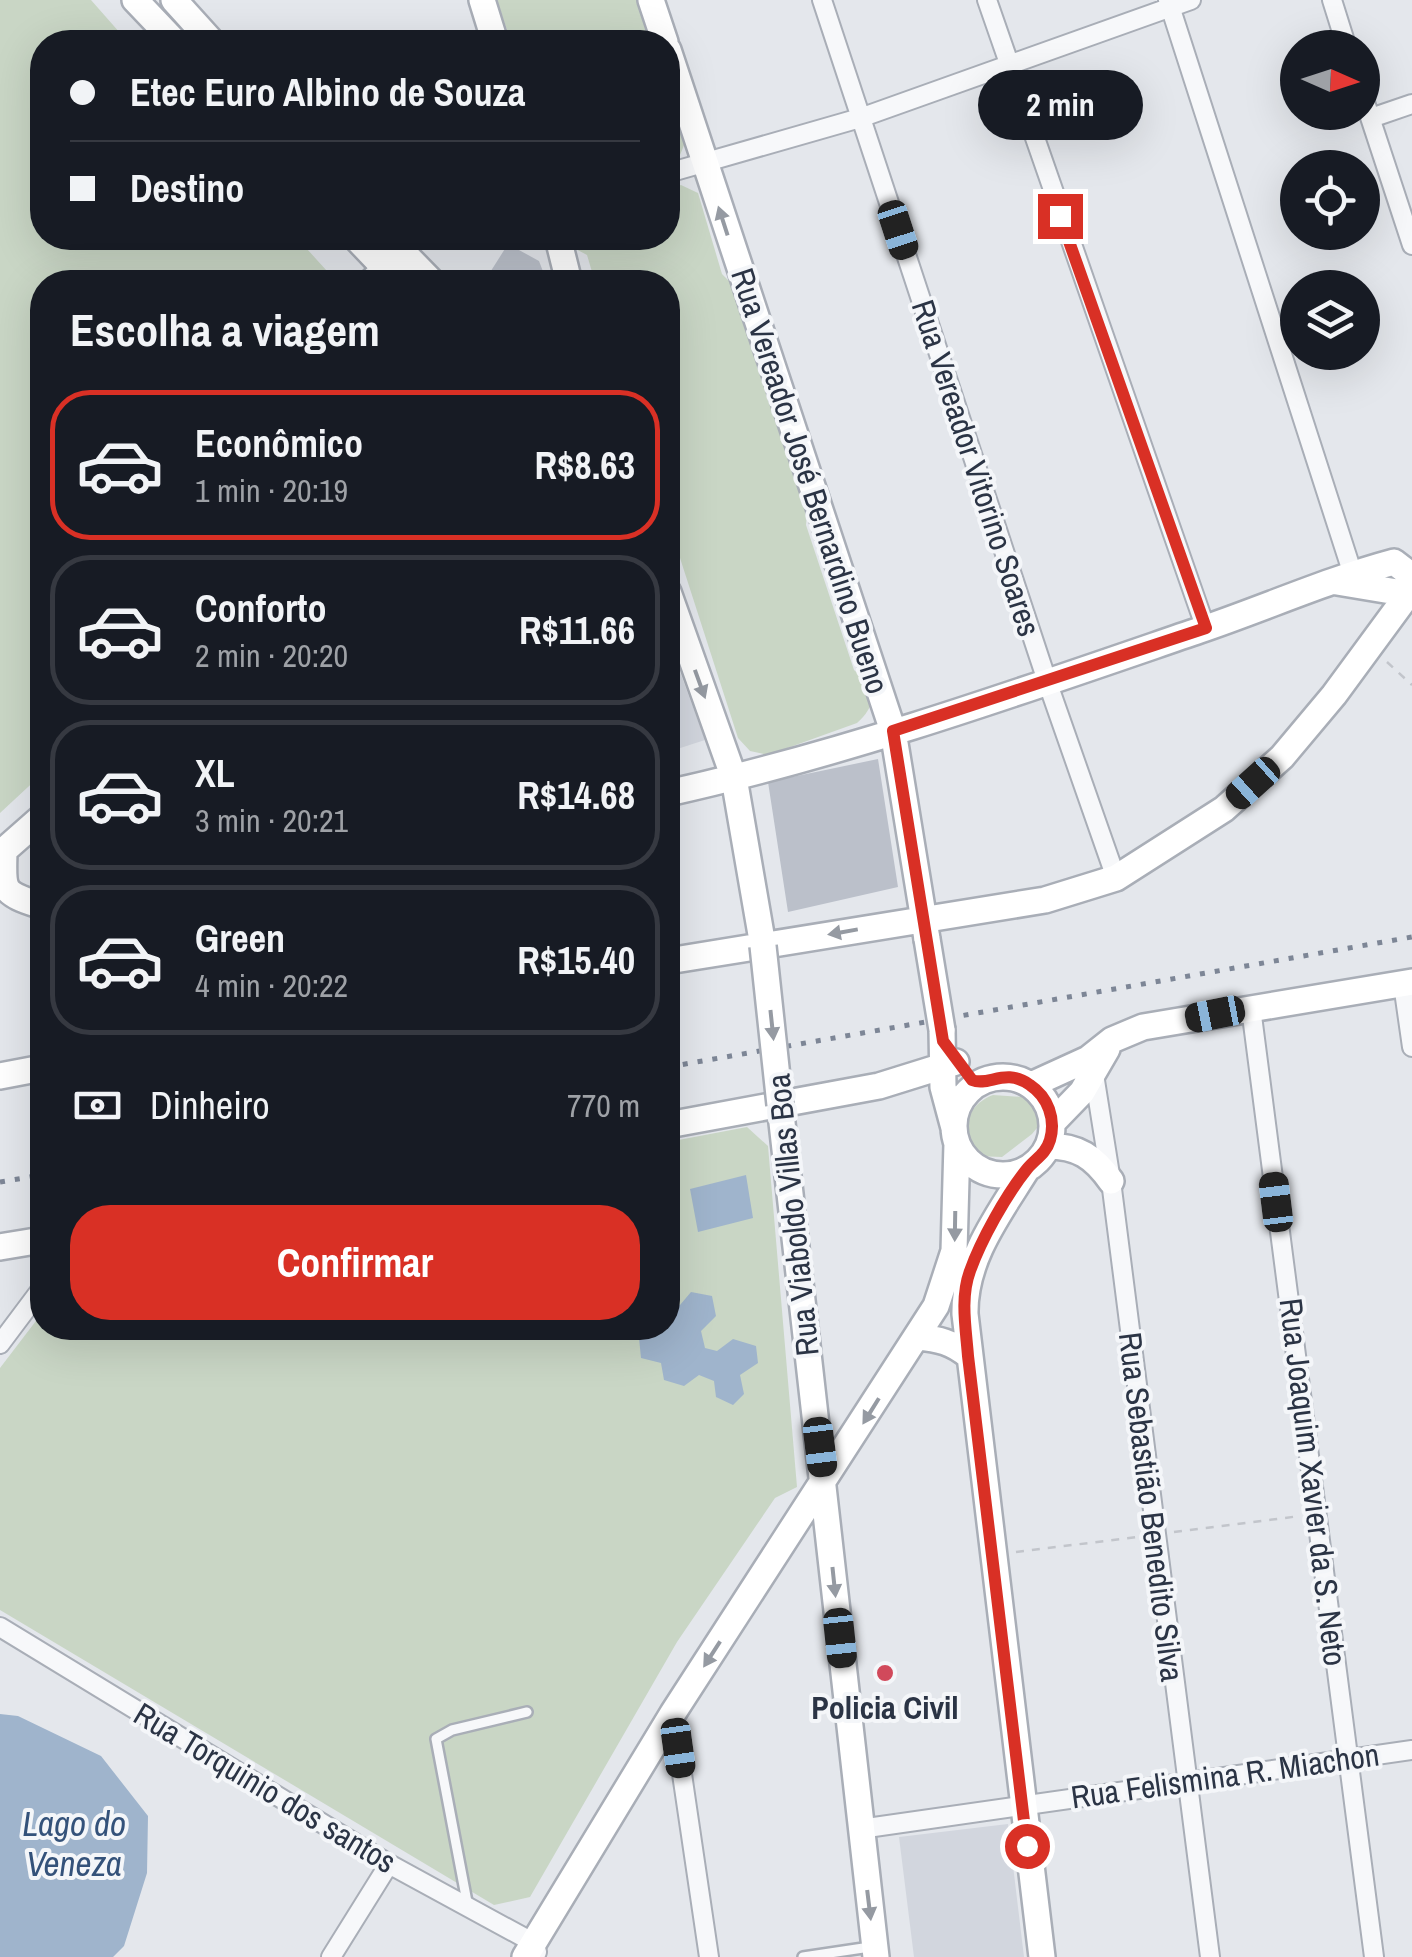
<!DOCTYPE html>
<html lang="pt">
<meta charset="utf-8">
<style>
:root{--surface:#171b24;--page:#20242c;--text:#f1f3f6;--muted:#9ea1a6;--line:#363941;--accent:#d93025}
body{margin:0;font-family:"Archivo Narrow",sans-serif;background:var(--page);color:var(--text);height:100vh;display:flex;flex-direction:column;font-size:38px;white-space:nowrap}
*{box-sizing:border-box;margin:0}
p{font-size:32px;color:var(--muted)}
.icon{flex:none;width:55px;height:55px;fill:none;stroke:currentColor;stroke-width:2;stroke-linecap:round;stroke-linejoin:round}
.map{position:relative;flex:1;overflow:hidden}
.details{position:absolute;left:30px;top:270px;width:650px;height:1070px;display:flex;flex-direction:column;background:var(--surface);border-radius:40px;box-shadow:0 10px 40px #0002}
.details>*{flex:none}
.banner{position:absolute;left:30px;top:30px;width:650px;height:220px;border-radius:40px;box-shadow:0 10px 40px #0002;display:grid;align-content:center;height:220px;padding:0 40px;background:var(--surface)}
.needle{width:65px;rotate:93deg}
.buttons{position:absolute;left:1280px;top:30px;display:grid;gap:20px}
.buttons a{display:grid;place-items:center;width:100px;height:100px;border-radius:50%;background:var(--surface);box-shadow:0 10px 40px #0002;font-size:50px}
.end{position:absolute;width:45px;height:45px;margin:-22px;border:12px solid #d93025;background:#fff;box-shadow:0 0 0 5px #fff}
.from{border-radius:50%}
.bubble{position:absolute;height:70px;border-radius:35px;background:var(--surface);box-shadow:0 10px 40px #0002;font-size:32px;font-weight:700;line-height:70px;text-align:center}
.car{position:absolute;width:30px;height:60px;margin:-30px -15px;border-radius:12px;box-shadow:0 0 8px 2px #0007;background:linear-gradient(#222 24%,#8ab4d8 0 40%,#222 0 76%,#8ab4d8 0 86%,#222 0)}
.banner b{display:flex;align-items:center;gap:35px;height:95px;font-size:38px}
.banner b+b{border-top:2px solid var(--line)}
.banner i{width:25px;height:25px;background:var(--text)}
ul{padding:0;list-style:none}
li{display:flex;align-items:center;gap:30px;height:150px;margin:0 20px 15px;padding:0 20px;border:5px solid var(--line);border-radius:40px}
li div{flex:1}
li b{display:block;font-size:38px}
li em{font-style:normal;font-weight:700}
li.active{border-color:var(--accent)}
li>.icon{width:90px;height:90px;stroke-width:1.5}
h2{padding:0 40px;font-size:45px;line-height:120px}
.pay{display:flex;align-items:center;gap:25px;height:110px;padding:0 40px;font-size:38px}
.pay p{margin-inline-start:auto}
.action{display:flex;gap:20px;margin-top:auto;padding:20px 40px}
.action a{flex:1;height:115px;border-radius:40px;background:var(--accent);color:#fff;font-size:40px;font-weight:700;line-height:115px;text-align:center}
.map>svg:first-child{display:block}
</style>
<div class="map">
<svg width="1412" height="1957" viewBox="0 0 1412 1957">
<rect width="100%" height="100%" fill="#e4e7ec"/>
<path fill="#d2d6de" d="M 673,653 L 705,740 L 668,752 L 668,654 Z
M 1008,1824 L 1024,1957 L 914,1957 L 899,1837 Z"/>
<path fill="#c9d6c5" d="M 0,0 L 91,0 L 128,42 L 42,42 L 42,238 L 297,238 L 337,282 L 42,282 L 42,774 L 0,813 Z
M 497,0 L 642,0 L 656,42 L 511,42 Z
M 668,79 L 687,138 L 680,155 L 668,162 Z
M 681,185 L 698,193 L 722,274 L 737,289 L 808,502 L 806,525 L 854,670 C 858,674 865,677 869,682 C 879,696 868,714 857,723 L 768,755 L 750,751 L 738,738 L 671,530 L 673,515 L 678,510 L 668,475 L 668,282 L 595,282 L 587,255 L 574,248 L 570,238 L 668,238 L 668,189 Z
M 993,1095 L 1022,1097 L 1041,1113 L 1042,1122 L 1032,1134 L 1002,1157 L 975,1156 C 961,1131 965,1106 993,1095 Z
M 747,1127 L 768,1146 L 797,1487 L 775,1498 L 677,1642 L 530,1897 L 494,1905 L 0,1610 L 0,1368 L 42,1313 L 42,1328 L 668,1328 L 668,1142 Z"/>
<path fill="#9fb4cc" d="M 746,1175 L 753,1218 L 698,1232 L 690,1189 Z
M 691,1292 L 712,1296 L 716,1316 L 701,1331 L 705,1348 L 717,1351 L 733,1339 L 756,1346 L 758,1363 L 740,1375 L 744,1394 L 733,1405 L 716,1397 L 714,1381 L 699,1375 L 684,1386 L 664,1380 L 661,1363 L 641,1358 L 639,1338 L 649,1328 L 668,1328 L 668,1300 L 680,1305 Z
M 0,1714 L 18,1716 L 101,1756 L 148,1816 L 147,1873 L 124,1946 L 113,1957 L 0,1957 Z"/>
<path fill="#bbc0ca" d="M 508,244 L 539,261 L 547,282 L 499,282 L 489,274 Z
M 878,759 L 898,887 L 788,912 L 768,782 Z"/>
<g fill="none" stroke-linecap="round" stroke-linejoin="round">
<defs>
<path id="lane" d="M 362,280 L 377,265
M 468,1907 L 436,1739 L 452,1730 L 527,1712
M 803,1957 L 870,1947"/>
<path id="street" d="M 822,0 L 1047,681 L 1116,878
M 987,0 L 1206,629
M 1168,0 L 1356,584
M 1332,0 L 1347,48
M 1362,93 L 1412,245
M 1371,118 L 1412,104
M 668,173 L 860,118 L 1191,0
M 1403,984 L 1412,1047
M 1251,1008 L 1374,1957
M 1093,1068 L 1111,1181 L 1210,1957
M 0,1344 L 42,1288
M 0,1627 L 389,1864 L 534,1943 L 537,1952
M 673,1713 L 709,1957
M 860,1829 L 1412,1750
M 331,1957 L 389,1864"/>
<path id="secondary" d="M 135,0 L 175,42
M 174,0 L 212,42
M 482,0 L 495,42
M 651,0 L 665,42
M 668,50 L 893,731 L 927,939
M 356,238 L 398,282
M 389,238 L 432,282
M 558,238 L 569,282
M 1337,582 L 1409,594
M 668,592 L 734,778 L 763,946
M 668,793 C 848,753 1025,690 1200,630 C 1265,608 1327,580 1394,562 L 1412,576
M 4,852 C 3,891 1,892 39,905
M 0,854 L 42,817
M 668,961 L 1045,900 L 1116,878 L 1224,809 L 1282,757 L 1334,695 L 1412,589
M 942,1030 L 943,1087 L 954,1128
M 0,1076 L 42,1068
M954 1126a49 49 0 1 1 98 0a49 49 0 1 1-98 0Z
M 1031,1085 L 1088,1059 L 1112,1040 L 1143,1027 L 1412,982
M 780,1105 L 876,1957
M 1052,1123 L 1082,1092 L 1107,1049
M 668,1125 L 879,1086 L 956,1062
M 1048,1146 C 1078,1146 1094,1157 1111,1181
M 1027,1169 C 999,1214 964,1259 965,1314 L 1042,1957
M 0,1247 L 42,1240
M 917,1337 C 939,1339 952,1342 969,1356
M 525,1957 L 673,1713 L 936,1306 L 954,1251 L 957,1143"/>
</defs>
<use href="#lane" stroke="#a9aeb7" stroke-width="14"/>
<use href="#street" stroke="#a9aeb7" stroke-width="22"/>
<use href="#secondary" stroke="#a9aeb7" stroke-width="30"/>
<path stroke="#c2c5cb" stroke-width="2.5" stroke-dasharray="8 8" stroke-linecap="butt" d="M 1387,662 L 1412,685
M 1174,1532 L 1300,1516
M 1016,1552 L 1137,1537"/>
<use href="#lane" stroke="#f7f8fa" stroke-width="9"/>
<use href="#street" stroke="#f7f8fa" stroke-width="18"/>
<use href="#secondary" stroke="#fff" stroke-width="25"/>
<path stroke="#7d8696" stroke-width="5" stroke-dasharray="5 10" stroke-linecap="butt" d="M 668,1067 L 1412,937
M 0,1182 L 42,1175"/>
<defs>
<path id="secondary-bridge" d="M 927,939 L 942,1030
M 763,946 L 780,1105"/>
</defs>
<use href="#secondary-bridge" stroke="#a9aeb7" stroke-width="30" stroke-linecap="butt"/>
<use href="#secondary-bridge" stroke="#fff" stroke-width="25"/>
</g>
<defs><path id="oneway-solid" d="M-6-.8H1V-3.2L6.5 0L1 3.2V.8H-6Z" transform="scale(2.5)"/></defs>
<g fill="#959aa2">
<use href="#oneway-solid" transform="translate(723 221) rotate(-108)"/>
<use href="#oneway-solid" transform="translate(700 684) rotate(70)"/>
<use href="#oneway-solid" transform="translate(843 932) rotate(170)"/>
<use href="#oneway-solid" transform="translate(772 1025) rotate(84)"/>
<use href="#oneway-solid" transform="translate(955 1226) rotate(91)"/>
<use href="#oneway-solid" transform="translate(871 1411) rotate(122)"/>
<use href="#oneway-solid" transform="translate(834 1582) rotate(84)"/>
<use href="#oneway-solid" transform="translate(712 1654) rotate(123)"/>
<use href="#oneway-solid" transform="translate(869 1905) rotate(83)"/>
</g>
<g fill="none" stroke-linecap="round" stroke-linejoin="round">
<path stroke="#d93025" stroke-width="12" d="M 1027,1846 L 968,1356 C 966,1329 960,1298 970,1271 C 981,1240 1006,1195 1027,1169 C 1035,1159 1046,1154 1050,1140 C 1056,1119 1048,1097 1030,1085 C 1005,1067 989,1087 972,1080 L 943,1041 L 893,731 L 1206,628 L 1060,216"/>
</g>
<circle fill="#d1495b" stroke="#f4f6f9" stroke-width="4" cx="885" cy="1673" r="10"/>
<g text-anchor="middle" stroke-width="8" stroke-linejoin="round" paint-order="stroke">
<g font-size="32" fill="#2b3445" stroke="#f4f6f9">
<text transform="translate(976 468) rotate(72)" y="11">Rua Vereador Vitorino Soares</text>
<text transform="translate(810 481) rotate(72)" y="11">Rua Vereador José Bernardino Bueno</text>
<text transform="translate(793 1215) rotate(-96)" y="11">Rua Viaboldo Villas Boa</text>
<text transform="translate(1313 1482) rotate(83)" y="11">Rua Joaquim Xavier da S. Neto</text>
<text transform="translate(1151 1507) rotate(83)" y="11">Rua Sebastião Benedito Silva</text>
<text transform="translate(1225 1776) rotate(-8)" y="11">Rua Felismina R. Miachon</text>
<text transform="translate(265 1788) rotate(31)" y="11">Rua Torquinio dos santos</text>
</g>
<g font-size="32" font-weight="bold" fill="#2b3445" stroke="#f4f6f9">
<text x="885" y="1719">Policia Civil</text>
</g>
<g font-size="35" font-style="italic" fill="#34527a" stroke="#f4f6f9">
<text x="74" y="1836">Lago do<tspan x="74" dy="40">Veneza</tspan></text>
</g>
</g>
</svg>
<div class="buttons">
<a><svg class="needle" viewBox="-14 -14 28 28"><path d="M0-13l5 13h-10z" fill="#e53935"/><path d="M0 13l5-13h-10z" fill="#9ea1a6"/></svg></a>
<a><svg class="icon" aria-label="locate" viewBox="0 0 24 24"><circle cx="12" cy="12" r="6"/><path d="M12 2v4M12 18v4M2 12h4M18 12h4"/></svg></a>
<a><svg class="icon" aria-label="layers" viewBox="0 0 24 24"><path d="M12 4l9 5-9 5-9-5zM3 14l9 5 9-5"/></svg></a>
</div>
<i class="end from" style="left:1027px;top:1846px"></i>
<i class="end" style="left:1060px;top:216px"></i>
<div class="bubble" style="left:978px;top:70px;width:165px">2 min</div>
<i class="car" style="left:898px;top:230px;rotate:162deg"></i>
<i class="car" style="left:1253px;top:783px;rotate:228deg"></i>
<i class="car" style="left:1215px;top:1014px;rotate:259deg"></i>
<i class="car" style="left:1276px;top:1202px;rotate:353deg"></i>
<i class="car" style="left:820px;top:1447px;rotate:173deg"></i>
<i class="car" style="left:840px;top:1638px;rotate:174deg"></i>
<i class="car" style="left:678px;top:1748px;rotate:172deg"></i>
<div class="banner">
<b><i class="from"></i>Etec Euro Albino de Souza</b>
<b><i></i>Destino</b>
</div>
<section class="details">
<h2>Escolha a viagem</h2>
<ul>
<li class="active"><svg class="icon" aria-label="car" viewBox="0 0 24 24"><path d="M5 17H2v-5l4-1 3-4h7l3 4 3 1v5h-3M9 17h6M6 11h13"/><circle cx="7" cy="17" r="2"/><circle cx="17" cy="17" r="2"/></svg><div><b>Econômico</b><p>1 min · 20:19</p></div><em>R$8.63</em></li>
<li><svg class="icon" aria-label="car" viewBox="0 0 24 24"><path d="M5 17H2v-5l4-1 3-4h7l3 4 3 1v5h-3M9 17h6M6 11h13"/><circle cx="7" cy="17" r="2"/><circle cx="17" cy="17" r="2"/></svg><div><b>Conforto</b><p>2 min · 20:20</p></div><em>R$11.66</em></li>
<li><svg class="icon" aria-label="car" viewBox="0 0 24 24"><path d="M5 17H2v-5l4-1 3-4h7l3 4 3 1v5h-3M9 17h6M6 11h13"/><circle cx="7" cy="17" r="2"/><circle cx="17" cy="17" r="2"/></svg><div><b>XL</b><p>3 min · 20:21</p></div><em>R$14.68</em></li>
<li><svg class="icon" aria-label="car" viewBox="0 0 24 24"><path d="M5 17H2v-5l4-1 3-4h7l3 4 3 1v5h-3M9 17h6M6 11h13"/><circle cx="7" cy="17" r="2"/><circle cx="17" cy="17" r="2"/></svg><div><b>Green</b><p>4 min · 20:22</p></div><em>R$15.40</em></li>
</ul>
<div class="pay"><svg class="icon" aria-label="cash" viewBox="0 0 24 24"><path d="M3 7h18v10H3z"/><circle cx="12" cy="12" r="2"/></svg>Dinheiro<p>770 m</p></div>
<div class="action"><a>Confirmar</a></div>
</section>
</div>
